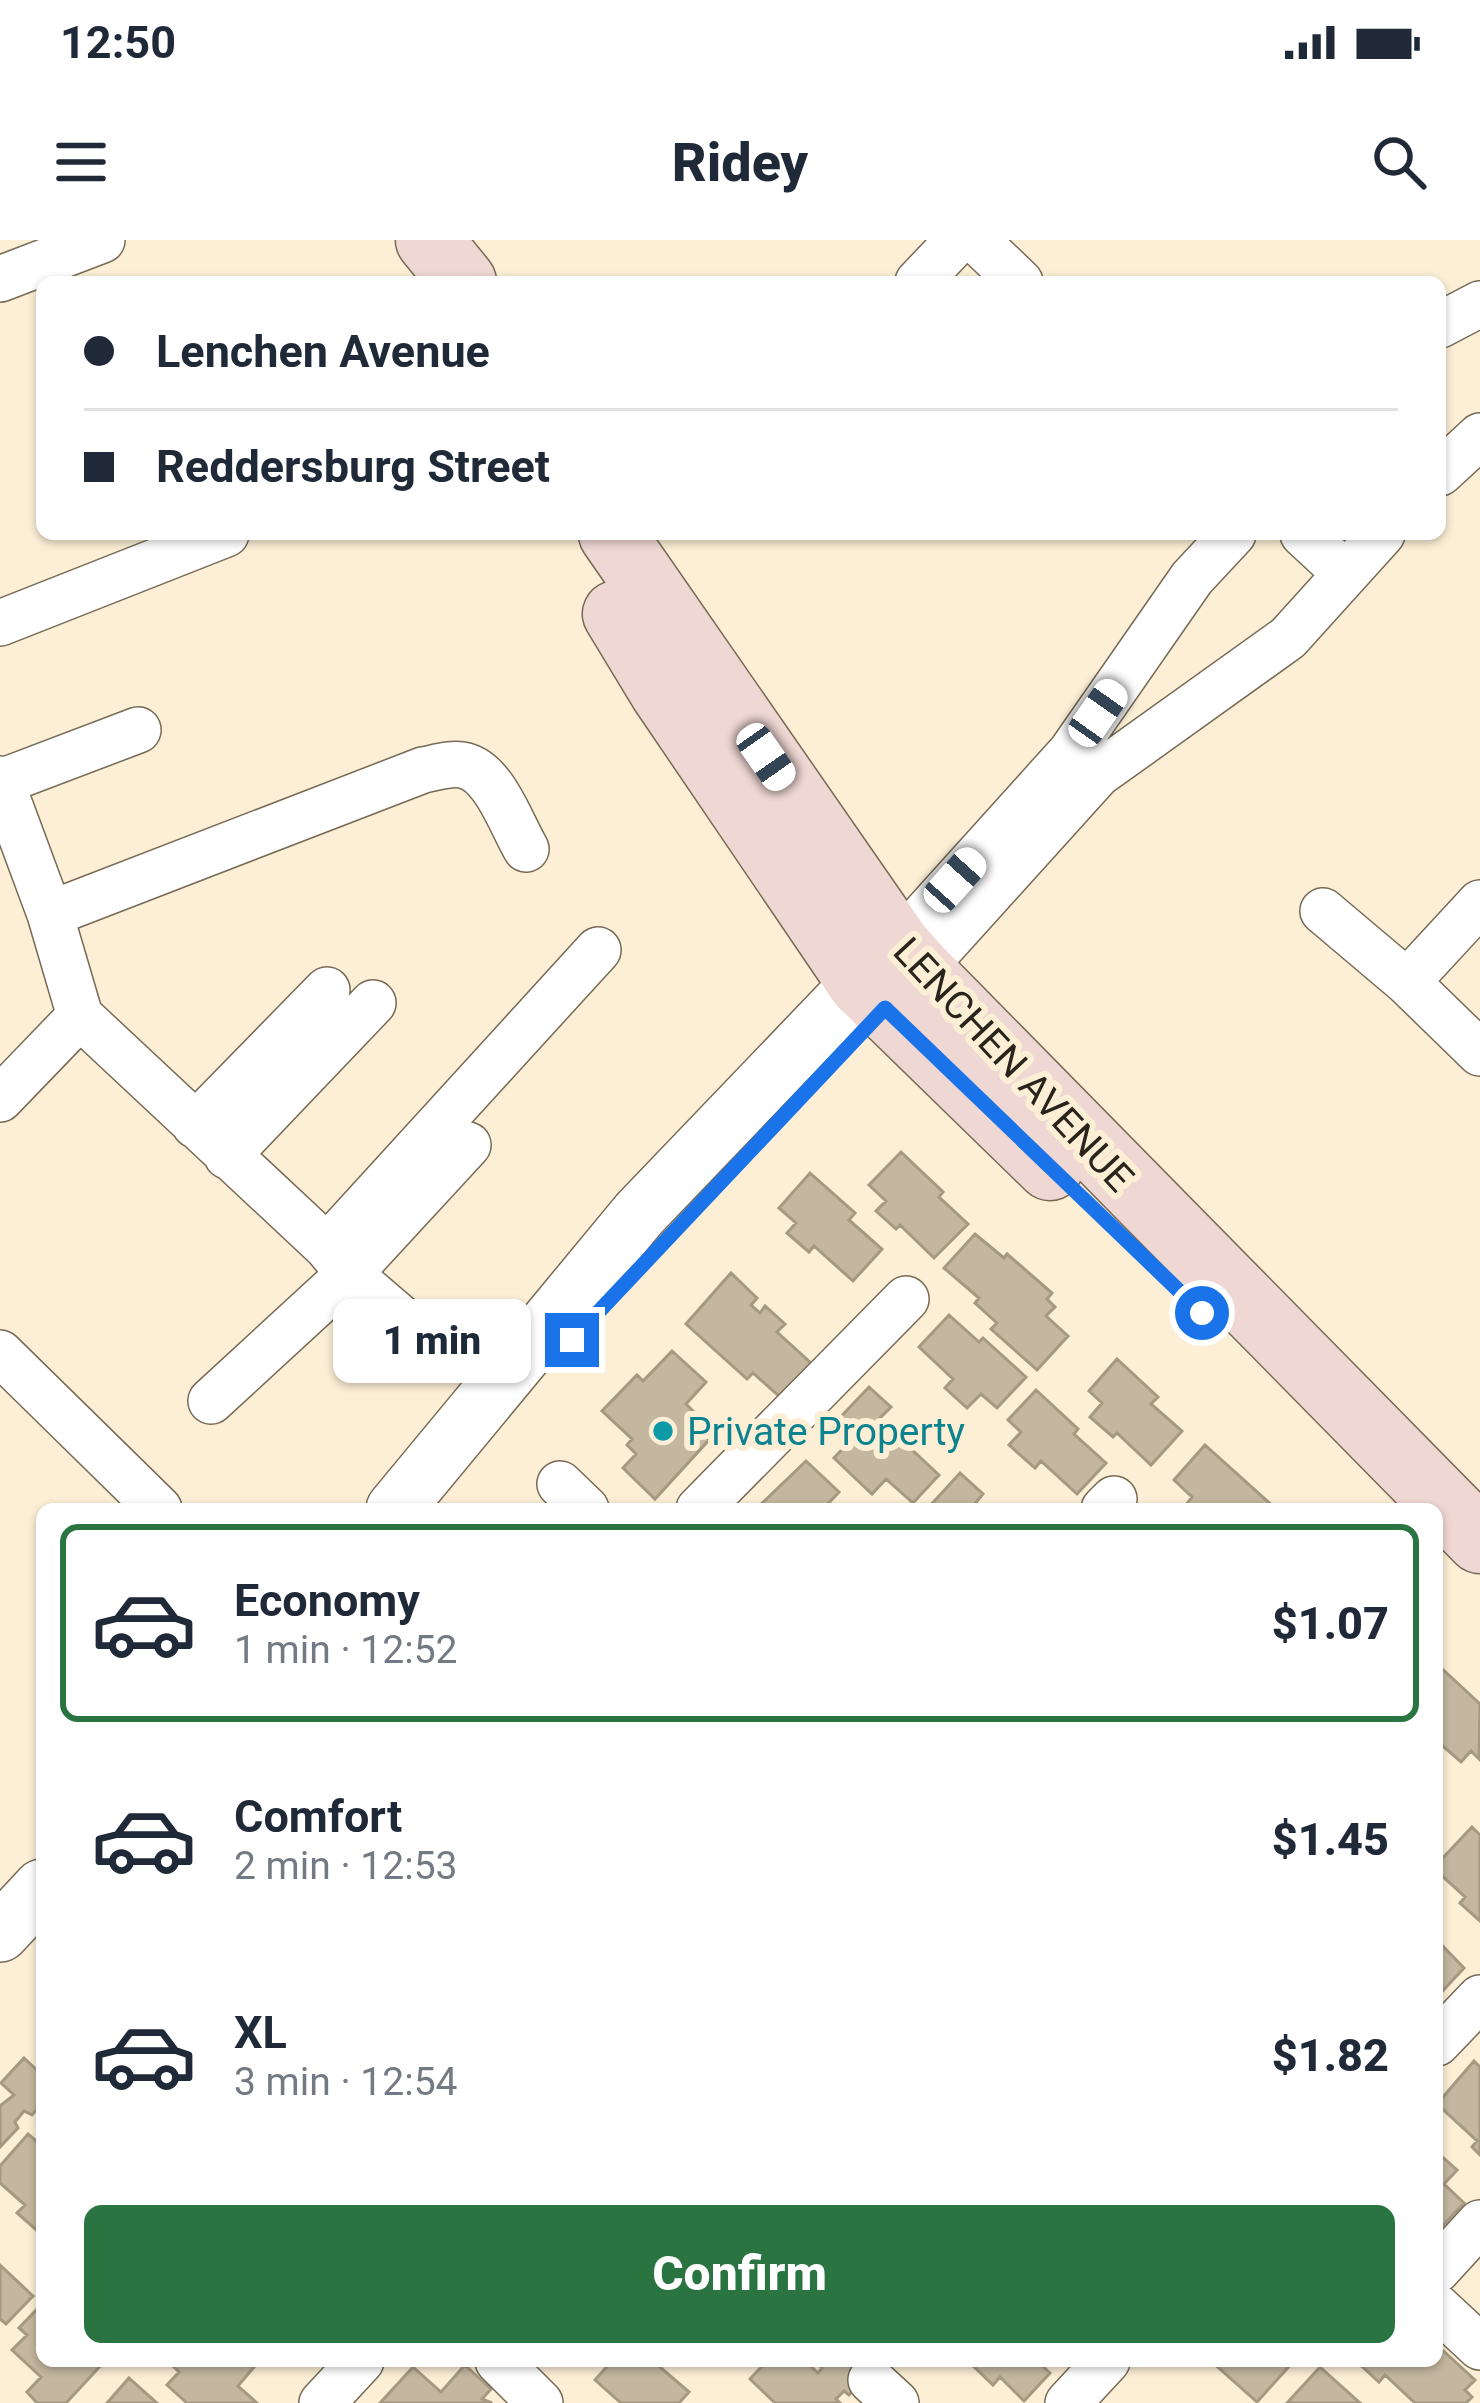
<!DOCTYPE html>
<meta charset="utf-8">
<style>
:root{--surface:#fff;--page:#f2f2f3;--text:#1f2937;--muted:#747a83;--line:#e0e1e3;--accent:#2a7442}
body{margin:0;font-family:Roboto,sans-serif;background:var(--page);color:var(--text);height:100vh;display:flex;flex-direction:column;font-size:45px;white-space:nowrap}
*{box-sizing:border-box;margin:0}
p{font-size:39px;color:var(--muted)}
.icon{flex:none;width:66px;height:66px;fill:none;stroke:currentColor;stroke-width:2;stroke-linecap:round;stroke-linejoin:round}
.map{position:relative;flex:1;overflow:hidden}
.panel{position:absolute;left:36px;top:1263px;width:1407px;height:864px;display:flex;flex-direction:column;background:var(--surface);border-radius:18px;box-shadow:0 3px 9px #0004}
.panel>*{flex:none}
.top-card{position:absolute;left:36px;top:36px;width:1410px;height:264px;border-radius:18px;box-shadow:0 3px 9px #0004;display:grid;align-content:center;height:264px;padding:0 48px;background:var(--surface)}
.end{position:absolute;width:54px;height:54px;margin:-27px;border:15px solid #1a73e8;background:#fff;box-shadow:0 0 0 6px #fff}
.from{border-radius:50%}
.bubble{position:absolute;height:84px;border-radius:18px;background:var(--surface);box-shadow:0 3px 9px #0004;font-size:39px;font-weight:800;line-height:84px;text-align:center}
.car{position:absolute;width:36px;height:72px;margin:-36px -18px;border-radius:15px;box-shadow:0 0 9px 3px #0007;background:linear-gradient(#fff 24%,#345 0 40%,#fff 0 76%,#345 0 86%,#fff 0)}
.top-card b{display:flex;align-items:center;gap:42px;height:114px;font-size:45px}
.top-card b+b{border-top:3px solid var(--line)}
.top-card i{width:30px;height:30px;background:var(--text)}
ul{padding:21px 0 0;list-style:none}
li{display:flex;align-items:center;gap:36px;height:198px;margin:0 24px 18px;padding:0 24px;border:6px solid transparent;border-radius:18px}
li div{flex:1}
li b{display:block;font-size:45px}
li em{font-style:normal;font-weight:800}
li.on{border-color:var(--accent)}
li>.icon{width:108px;height:108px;stroke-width:1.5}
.cta{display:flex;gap:24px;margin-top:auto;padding:24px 48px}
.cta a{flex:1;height:138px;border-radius:18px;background:var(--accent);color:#fff;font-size:48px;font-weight:800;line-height:138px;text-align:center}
.status{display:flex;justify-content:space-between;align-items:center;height:84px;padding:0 60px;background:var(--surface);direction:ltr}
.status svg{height:33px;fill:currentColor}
header{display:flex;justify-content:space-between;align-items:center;height:156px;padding:0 48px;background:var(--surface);font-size:54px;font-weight:800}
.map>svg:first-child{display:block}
</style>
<div class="status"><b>12:50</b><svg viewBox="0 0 49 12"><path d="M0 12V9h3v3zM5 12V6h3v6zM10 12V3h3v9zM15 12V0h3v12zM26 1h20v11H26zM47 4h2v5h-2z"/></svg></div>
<header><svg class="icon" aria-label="menu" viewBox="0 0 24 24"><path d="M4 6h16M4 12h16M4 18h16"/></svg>Ridey<svg class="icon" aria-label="search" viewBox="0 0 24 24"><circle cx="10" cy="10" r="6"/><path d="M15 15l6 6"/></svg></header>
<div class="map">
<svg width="1480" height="2163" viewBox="0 0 1480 2163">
<rect width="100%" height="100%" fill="#fcefd6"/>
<path fill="#c3b79f" stroke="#a59982" stroke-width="3" d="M 901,912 L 943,952 L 939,957 L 968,984 L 934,1018 L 900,985 L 896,989 L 876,971 L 886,961 L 869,945 Z
M 810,933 L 855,973 L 849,980 L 882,1009 L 853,1041 L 814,1006 L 809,1012 L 787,993 L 796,983 L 779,968 Z
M 975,994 L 1004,1018 L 1007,1014 L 1052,1053 L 1047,1059 L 1055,1067 L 1046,1076 L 1068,1096 L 1037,1130 L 991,1089 L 997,1083 L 975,1063 L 979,1058 L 944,1028 Z
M 731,1033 L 757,1058 L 751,1065 L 760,1073 L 765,1066 L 785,1084 L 777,1092 L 811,1123 L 780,1157 L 753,1133 L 747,1139 L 686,1084 Z
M 949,1075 L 979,1102 L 983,1098 L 1026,1137 L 997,1168 L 981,1154 L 967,1168 L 945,1148 L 953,1139 L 919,1107 Z
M 672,1111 L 706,1142 L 686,1164 L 699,1177 L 693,1184 L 709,1200 L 655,1259 L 623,1228 L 636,1214 L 627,1205 L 632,1199 L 602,1171 L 637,1135 L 643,1141 Z
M 1117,1119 L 1158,1157 L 1151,1164 L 1182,1191 L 1151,1225 L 1117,1193 L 1113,1197 L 1090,1177 L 1102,1163 L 1089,1151 Z
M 869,1147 L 891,1167 L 879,1179 L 939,1235 L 913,1263 L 886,1239 L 872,1254 L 834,1218 L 850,1201 L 833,1185 Z
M 1036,1150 L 1078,1189 L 1074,1194 L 1106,1223 L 1077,1254 L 1041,1221 L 1035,1228 L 1009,1205 L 1021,1192 L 1008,1180 Z
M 1205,1205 L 1276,1269 L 1183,1269 L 1192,1257 L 1174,1240 Z
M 806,1221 L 839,1252 L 823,1269 L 756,1269 Z
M 960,1233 L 983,1254 L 973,1266 L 977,1269 L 927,1269 Z
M 1437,1424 L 1480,1464 L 1479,1519 L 1471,1511 L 1461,1522 L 1437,1501 Z
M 1472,1587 L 1480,1595 L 1480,1681 L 1460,1663 L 1465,1657 L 1437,1631 L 1437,1624 Z
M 1437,1700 L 1464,1728 L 1437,1757 Z
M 24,1818 L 42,1835 L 42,1864 L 32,1875 L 24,1871 L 15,1882 L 18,1888 L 0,1907 L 0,1866 L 14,1855 L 1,1843 Z
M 1474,1821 L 1480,1827 L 1480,1915 L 1472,1907 L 1477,1901 L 1437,1864 Z
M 28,1894 L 42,1906 L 42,1995 L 17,1973 L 25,1965 L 0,1943 L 0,1926 Z
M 1437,1912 L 1457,1930 L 1444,1944 L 1464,1963 L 1437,1992 Z
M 0,2025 L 33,2056 L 6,2084 L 0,2079 Z
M 40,2066 L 42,2121 L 105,2121 L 66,2163 L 37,2163 L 27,2152 L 41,2137 L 12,2110 L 27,2095 L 19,2088 Z
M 1437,2105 L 1475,2140 L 1465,2150 L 1472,2157 L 1466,2163 L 1415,2163 L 1385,2135 L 1379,2142 L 1356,2121 L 1437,2121 Z
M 168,2121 L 259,2121 L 238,2146 L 257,2163 L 187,2163 L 167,2145 L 179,2132 Z
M 612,2121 L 653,2121 L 689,2152 L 679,2163 L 621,2163 L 595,2140 Z
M 767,2121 L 805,2121 L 818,2133 L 822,2128 L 815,2121 L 880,2122 L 849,2155 L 844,2151 L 836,2159 L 840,2163 L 775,2163 L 750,2139 Z
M 968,2121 L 1037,2121 L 1050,2133 L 1024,2161 L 1000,2137 L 993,2145 Z
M 1211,2121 L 1294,2121 L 1257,2162 Z
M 465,2125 L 491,2149 L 482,2159 L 492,2163 L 380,2163 L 413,2127 L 441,2152 Z
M 1320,2127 L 1360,2163 L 1287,2163 Z
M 129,2138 L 157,2163 L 107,2163 Z"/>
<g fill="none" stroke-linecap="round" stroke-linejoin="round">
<defs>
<path id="minor" d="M 976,0 L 1020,42
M 0,39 L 102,0
M 918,42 L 958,0
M 1440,85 L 1480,64
M 1440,233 L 1480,196
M 1303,294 L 1345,333
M 0,383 L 226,294
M 0,539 L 50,674 L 80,776 L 327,1007 L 349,1034 L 405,1082
M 1,542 L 138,490
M 1323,671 L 1407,742 L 1480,813
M 50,674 L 423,530 C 435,528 449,523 462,525 C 494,530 511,584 526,609
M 897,705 L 1071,512 L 1192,338 L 1233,294
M 920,731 L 1098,534 L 1288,398 L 1382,294
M 1407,742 L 1480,663
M 0,859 L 80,776
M 195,885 L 327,750
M 227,916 L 373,763
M 327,1007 L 598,710
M 0,1113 L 159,1269
M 211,1161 L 349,1034 L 468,905
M 560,1244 L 586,1269
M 699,1269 L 906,1059
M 1104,1269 L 1114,1259
M 1437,1803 L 1480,1758
M 1437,2030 L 1480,1983
M 1437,2067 L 1480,2107
M 498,2121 L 540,2163
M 871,2140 L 896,2163
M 322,2163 L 361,2121
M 1068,2163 L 1107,2121"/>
<path id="tertiary" d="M 395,1269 L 639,974 L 890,712
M 0,1693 L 42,1648"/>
<path id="secondary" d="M 429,0 L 463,42
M 612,294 L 897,705 L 920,731 L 1480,1300
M 616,374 L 662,450 L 861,743 L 1050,927"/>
</defs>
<use href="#minor" stroke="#766a55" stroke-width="48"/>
<use href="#tertiary" stroke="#766a55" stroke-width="60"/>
<use href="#secondary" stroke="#766a55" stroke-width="69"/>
<use href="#minor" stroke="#fff" stroke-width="45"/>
<use href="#tertiary" stroke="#fff" stroke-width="57"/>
<use href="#secondary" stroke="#efd7d3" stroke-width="66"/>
</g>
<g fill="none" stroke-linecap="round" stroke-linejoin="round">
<path stroke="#1a73e8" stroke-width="15" d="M 572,1100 L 885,768 L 1202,1073"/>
</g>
<circle fill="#0f9aa8" stroke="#fcefd6" stroke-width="4.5" cx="663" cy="1191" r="12"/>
<g text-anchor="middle" stroke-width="12" stroke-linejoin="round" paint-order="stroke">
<g font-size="39" fill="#2a251c" stroke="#fcefd6">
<text transform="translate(1014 824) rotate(47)" y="14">LENCHEN AVENUE</text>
</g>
<g font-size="39" fill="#0d838f" stroke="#fcefd6" text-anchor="start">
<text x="687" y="1205">Private Property</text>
</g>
</g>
</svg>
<i class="end from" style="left:1202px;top:1073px"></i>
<i class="end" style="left:572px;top:1100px"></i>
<div class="bubble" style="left:333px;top:1059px;width:198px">1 min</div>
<i class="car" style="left:1098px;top:473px;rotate:35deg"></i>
<i class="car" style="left:766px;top:517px;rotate:145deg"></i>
<i class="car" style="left:955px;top:640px;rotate:42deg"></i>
<div class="top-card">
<b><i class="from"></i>Lenchen Avenue</b>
<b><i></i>Reddersburg Street</b>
</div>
<section class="panel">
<ul>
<li class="on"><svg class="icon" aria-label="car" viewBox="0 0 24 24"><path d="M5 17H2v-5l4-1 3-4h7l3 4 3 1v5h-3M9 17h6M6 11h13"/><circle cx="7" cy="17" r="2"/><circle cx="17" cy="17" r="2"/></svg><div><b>Economy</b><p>1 min · 12:52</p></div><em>$1.07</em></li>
<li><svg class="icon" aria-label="car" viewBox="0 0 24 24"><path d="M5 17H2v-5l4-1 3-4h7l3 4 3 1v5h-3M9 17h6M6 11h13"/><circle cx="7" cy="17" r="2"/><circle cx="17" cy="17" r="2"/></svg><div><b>Comfort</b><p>2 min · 12:53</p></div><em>$1.45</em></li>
<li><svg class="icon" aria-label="car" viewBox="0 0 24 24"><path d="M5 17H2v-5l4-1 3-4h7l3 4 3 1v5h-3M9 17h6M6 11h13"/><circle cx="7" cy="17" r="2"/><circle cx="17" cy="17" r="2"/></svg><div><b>XL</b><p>3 min · 12:54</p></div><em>$1.82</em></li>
</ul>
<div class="cta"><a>Confirm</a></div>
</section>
</div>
